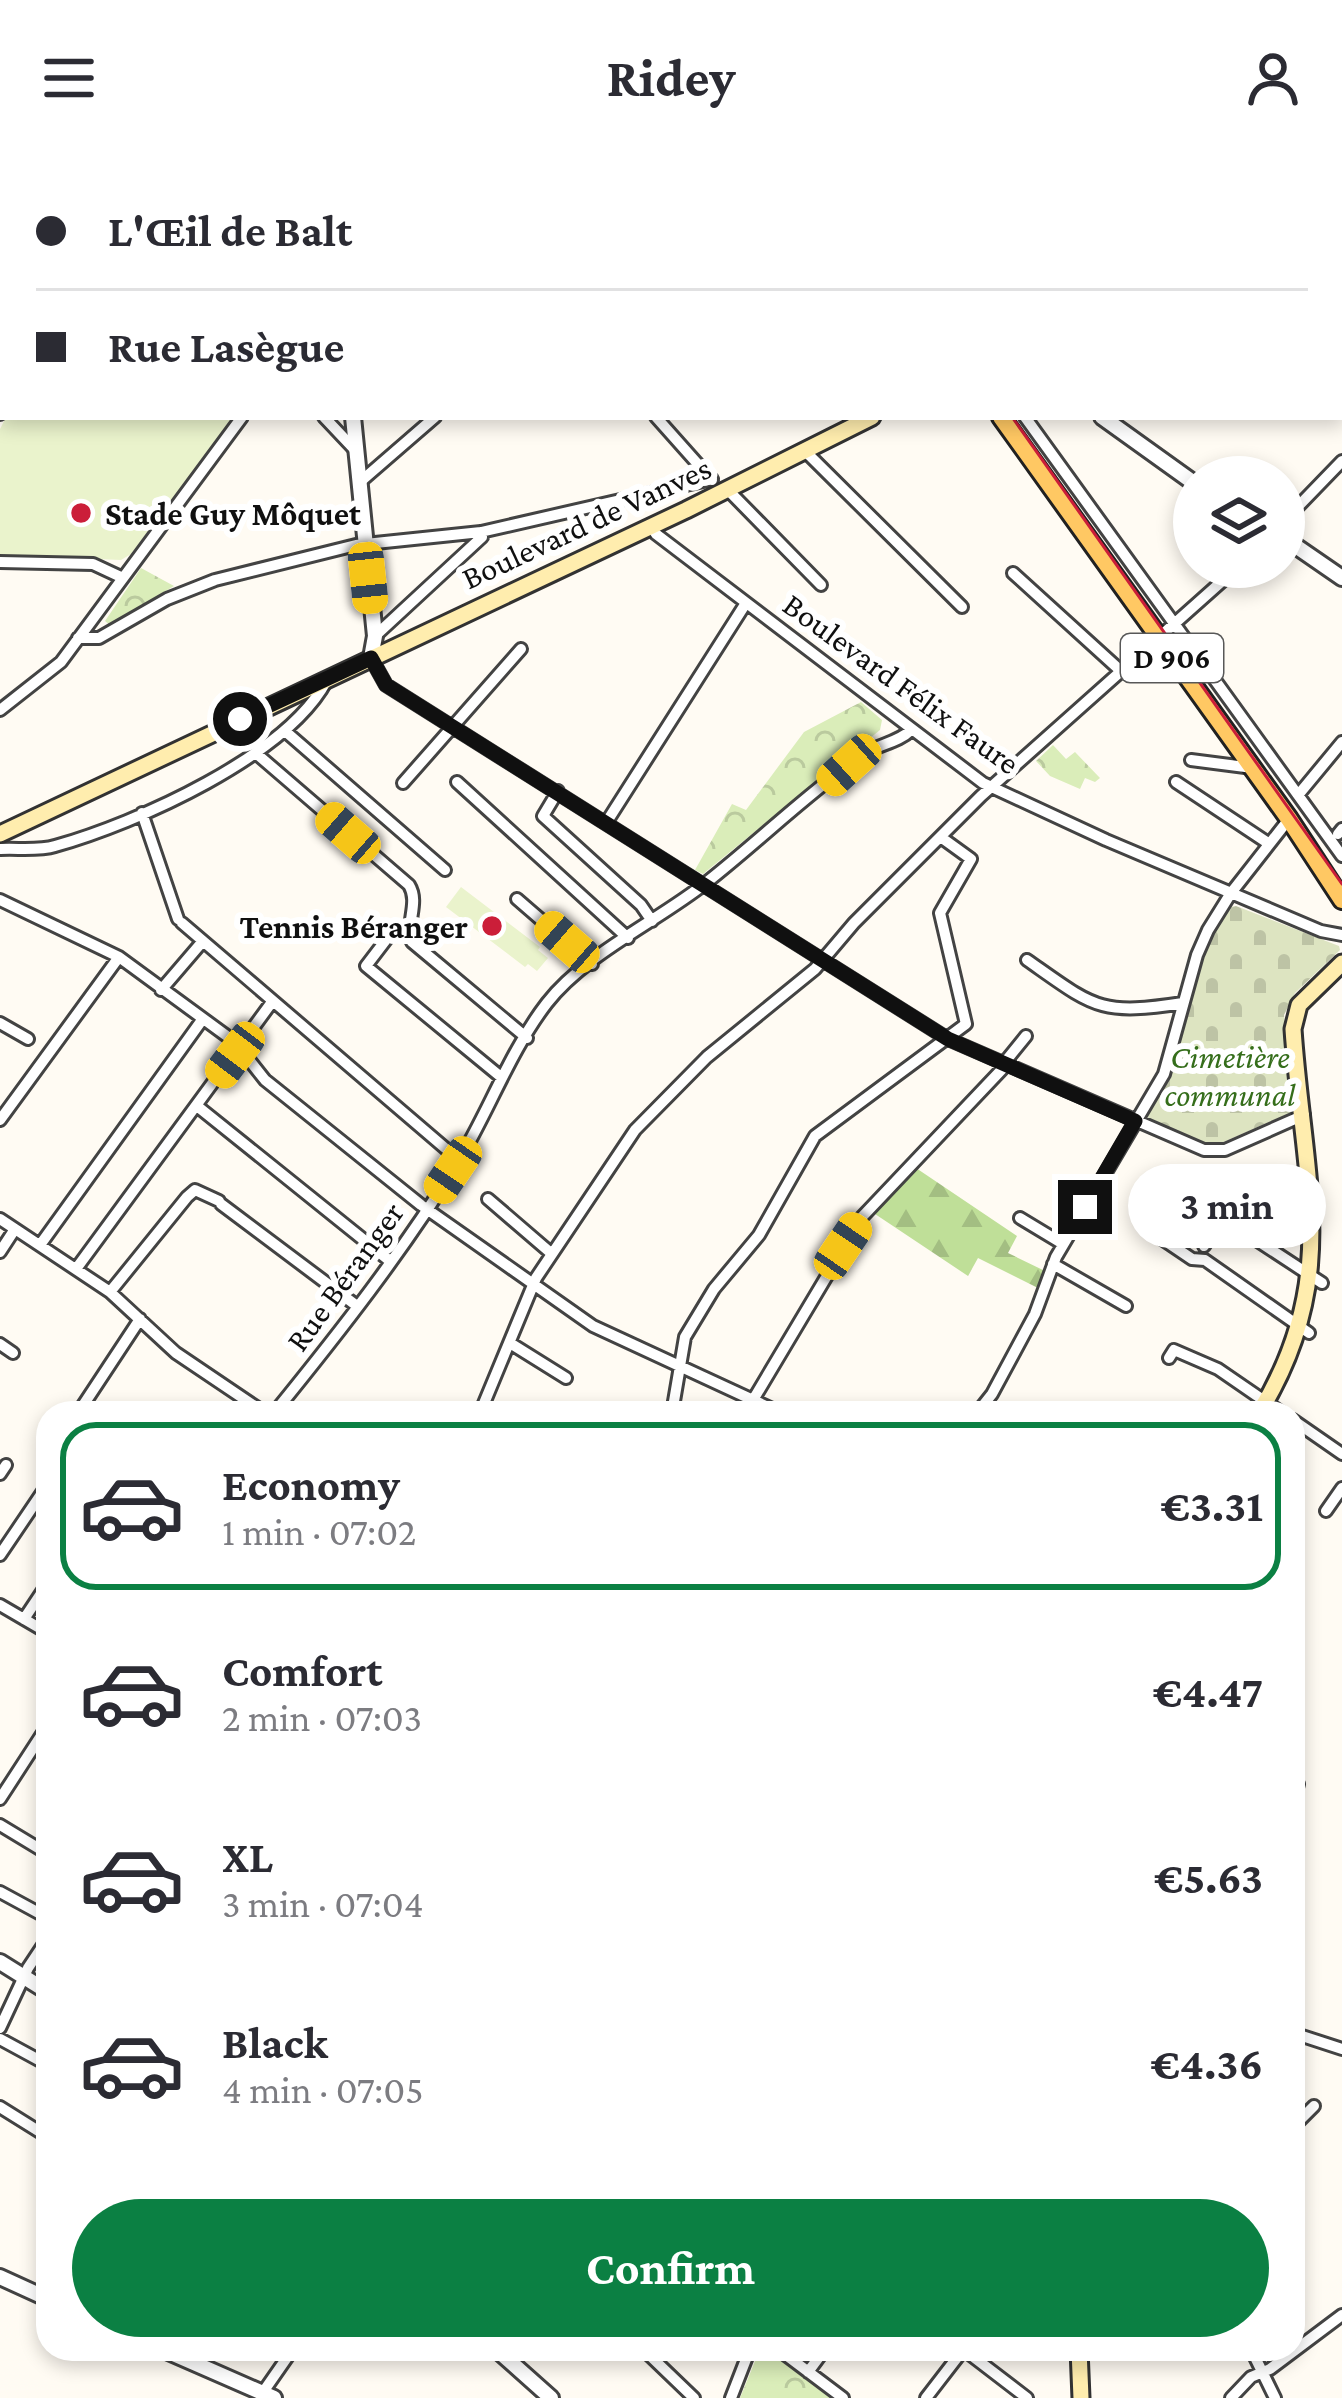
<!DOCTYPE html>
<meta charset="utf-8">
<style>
:root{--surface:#fff;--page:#f7f7f7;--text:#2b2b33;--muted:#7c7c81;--line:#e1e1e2;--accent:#0b8043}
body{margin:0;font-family:"Crimson Pro",serif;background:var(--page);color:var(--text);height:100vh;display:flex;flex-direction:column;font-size:45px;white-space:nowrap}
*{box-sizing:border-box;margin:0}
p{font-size:39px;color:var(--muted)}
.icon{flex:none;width:66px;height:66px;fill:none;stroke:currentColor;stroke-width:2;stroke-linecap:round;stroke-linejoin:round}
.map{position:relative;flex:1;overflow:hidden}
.drawer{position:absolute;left:36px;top:1245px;width:1269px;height:960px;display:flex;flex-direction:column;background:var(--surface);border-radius:36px;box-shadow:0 6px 18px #0003}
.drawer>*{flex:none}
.guide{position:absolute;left:0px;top:0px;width:1344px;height:264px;box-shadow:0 6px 18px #0003;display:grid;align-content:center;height:264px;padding:0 36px;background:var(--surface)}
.tools{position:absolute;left:1173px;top:300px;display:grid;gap:24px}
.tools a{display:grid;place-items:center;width:132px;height:132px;border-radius:50%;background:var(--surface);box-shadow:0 6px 18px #0003;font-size:60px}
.end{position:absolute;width:54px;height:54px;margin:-27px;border:15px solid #101010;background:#fff;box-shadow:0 0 0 6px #fff}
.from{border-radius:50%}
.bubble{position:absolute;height:84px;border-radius:42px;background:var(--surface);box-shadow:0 6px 18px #0003;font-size:39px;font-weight:700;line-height:84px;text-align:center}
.car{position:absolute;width:36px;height:72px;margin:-36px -18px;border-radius:15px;box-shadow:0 0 9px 3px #0007;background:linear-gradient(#f5c518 24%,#345 0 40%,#f5c518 0 76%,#345 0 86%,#f5c518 0)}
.guide b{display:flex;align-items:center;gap:42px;height:114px;font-size:45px}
.guide b+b{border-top:3px solid var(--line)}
.guide i{width:30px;height:30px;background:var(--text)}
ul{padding:21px 0 0;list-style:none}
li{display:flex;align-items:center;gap:36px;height:168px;margin:0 24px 18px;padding:0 12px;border:6px solid transparent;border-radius:36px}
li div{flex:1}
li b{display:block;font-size:45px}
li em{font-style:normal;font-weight:700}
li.active{border-color:var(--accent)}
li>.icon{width:108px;height:108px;stroke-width:1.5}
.action{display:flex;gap:24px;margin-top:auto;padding:24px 36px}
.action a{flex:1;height:138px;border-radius:72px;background:var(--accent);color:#fff;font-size:48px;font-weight:700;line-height:138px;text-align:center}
header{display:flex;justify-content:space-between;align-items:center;height:156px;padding:0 36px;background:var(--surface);font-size:54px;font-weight:700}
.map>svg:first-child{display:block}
</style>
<header><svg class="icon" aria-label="menu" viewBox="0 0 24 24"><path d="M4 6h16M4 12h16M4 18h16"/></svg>Ridey<svg class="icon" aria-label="person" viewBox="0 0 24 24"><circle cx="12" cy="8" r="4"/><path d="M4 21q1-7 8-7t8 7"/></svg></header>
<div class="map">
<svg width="1342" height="2242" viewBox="0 0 1342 2242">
<defs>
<pattern id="forest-firs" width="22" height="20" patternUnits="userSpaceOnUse" patternTransform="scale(3)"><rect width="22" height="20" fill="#bfdf98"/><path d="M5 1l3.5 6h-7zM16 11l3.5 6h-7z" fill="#a3be82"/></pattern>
<pattern id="cemetery-stones" width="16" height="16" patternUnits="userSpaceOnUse" patternTransform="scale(3)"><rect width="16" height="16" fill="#dde4c1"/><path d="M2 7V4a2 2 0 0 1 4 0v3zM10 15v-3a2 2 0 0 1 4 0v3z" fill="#bdc3a5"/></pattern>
<pattern id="park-crowns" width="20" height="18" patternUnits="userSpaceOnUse" patternTransform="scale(3)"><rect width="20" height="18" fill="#daedb9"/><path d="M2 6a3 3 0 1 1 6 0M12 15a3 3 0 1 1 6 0" fill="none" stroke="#baca9e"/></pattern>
</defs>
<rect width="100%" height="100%" fill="#fffbf3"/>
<path fill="url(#forest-firs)" d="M 916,1012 L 1017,1080 L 1008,1097 L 1045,1115 L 1038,1132 L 978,1102 L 968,1120 L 875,1058 Z"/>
<path fill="url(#cemetery-stones)" d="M 1236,750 L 1339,790 L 1340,794 L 1295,837 L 1284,859 L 1295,950 L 1292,956 L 1219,988 L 1205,988 L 1148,962 L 1146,957 C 1169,892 1188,805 1230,751 Z"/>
<path fill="url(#park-crowns)" d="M 141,412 L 174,430 L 110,469 L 105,465 Z
M 861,546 L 882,564 L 880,574 L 703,718 L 695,714 L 732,648 L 746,654 L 804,576 Z
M 1053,589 L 1066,603 L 1075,596 L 1100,622 L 1095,626 L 1085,622 L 1080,633 L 1050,620 L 1036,605 Z
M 760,2193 L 767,2193 L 831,2242 L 740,2242 Z"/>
<path fill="#eaf3cc" d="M 6,261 L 233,261 L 131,398 L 121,404 L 0,399 L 0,273 Z
M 461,731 L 540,791 L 538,794 L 548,802 L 537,815 L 528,808 L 525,811 L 446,751 Z"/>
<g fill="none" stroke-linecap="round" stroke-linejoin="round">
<defs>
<path id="minor" d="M 333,0 L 335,3
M 443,0 L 445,3
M 842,0 L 844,3
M 1110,0 L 1112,3
M 1278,0 L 1283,3
M 129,3 L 129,0
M 177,3 L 180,0
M 429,3 L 431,0
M 625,3 L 630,0
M 878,3 L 882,0
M 1020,3 L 1024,0
M 1341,35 L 1342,36
M 0,258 L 3,252
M 324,261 L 357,296
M 656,261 L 712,324
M 1025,261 L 1342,700
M 805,295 L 962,451
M 360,326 L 435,261
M 727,333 L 821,429
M 1284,365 L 1342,305
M 650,369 L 656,378 L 983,627 L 1106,684 L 1321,775 L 1342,779
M 0,406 L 93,408 L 123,422
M 1013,417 L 1122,516
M 375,480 L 482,381 L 481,376
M 78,482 L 99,482 L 167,443 L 215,424 L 356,389 L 481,376 L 712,323
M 371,502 L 386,529 L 948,883 L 1204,994 L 1225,994 L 1304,959
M 0,554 L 61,506 L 242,261
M 285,575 L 445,714
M 258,599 L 409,729 C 420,747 405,767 412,786 L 527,882
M 1191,604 L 1253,612
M 457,626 L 628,782
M 1176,626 L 1268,687
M 403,627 L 521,493
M 558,635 L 543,660 L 641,749 L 652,765
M 1299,638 L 1342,586
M 142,657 L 178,763
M 606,667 L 746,447
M 1338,678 L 1342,673
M 0,693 C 18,692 39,695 55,690 C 137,667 287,600 327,524
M 517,743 L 592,808
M 0,744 L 119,801 L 235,886 L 265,924 L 421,1049 L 593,1170 L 781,1257
M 182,767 L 459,1004
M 409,778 L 392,776 L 366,810 L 501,921
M 1027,804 C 1094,851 1099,860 1183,847
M 161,834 L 203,785
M 0,867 L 28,883
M 1005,906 L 1026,880
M 197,950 L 390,1105
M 0,964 L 119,801
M 488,1043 L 552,1098
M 221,1048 L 357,1150
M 1175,1051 L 1155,1078 L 1192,1103 L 1205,1104 L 1309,1177
M 1020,1062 L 1063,1088
M 0,1063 L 110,1136 L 176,1197 L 265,1257
M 40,1089 L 202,864
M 1204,1090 L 1223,1062 L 1322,1127
M 0,1096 L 15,1073
M 1053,1108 L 1126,1150
M 76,1113 L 272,846
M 110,1136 L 187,1041 L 195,1034 L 219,1045
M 510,1187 L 566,1222
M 0,1188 L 13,1197
M 1169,1202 L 1174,1194 L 1218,1213 L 1282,1257
M 753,1244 L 862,1061 L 1007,908
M 78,1257 L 140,1163
M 274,1257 C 339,1177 404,1094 458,1006 C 489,955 510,895 547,847 C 585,798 658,765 707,726 C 759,685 808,637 862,599 C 878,588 898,587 911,574
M 480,1257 L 536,1122 L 635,974 L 707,901 L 815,813 L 854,767 L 981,640 L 1238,411
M 534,1257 L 535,1256
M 672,1257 L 685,1181 L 714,1133 L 759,1079 L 815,980 L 966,868 L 940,757 L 971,703 L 942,682
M 977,1257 L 992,1238 L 1035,1158 L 1056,1101 L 1164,918 L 1197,799 L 1208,774 L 1231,737 L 1289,663
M 1037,1257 L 1038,1255
M 1293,1264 L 1342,1298
M 0,1318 L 6,1309
M 1326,1355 L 1342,1332
M 0,1399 L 48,1328
M 0,1449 L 48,1477
M 24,1463 L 48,1427
M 0,1643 L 48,1569
M 1293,1647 L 1298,1628
M 0,1669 L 48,1698
M 0,1736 L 48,1762
M 0,1872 L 28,1812 L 48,1782
M 1293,1877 L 1342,1893
M 0,1883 L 48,1909
M 0,1951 L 48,1981
M 1293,1971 L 1314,1950
M 643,2193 L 694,2242
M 778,2193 L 843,2242
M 963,2193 L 1027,2242
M 1251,2193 L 1275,2242
M 808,2216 L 825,2193
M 261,2239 L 293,2193
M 731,2242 L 750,2193
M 926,2242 L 963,2194
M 1231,2242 L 1251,2221 L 1270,2213 L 1342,2159"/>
<path id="tertiary" d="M 324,0 L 325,3
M 353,261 L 375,480 L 371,502
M 1102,261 L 1194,327
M 1284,382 L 1342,422
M 0,1806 L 48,1836
M 0,2121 L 48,2143
M 162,2193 L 274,2242
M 496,2193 L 551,2242"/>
<path id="secondary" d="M 1199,3 L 1202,0
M 0,678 L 686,354 L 872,261
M 1259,1257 C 1342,1122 1303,1023 1293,873 L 1299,849 L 1342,807
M 1079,2193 L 1081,2242"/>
<path id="primary" d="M 817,0 L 819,3
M 1001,261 L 1289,663 L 1342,744"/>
</defs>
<use href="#minor" stroke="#434343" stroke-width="16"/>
<use href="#tertiary" stroke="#434343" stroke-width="20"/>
<use href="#secondary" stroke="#323232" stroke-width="21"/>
<use href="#primary" stroke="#212121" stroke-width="22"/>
<use href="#minor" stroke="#fff" stroke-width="10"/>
<use href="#tertiary" stroke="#fff" stroke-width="14"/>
<use href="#secondary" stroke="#ffedae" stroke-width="15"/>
<use href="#primary" stroke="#ffc863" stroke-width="16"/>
<path stroke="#cb1e39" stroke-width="3" d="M 828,0 L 830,3
M 1012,261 L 1342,728"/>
</g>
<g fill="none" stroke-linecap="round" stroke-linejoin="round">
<path stroke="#101010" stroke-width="15" d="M 240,563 L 371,502 L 386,529 L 948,883 L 1135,965 L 1085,1051"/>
</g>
<g fill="#cb1e39" stroke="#fff" stroke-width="4.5">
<circle cx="81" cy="357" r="12"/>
<circle cx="492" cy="770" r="12"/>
</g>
<g text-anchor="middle" stroke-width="12" stroke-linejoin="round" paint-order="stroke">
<rect fill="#fff" stroke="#585858" stroke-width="3" x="1121" y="478" width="102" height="48" rx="9"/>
<g font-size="30" font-weight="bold" fill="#101010">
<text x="1172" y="512">D 906</text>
</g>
<g font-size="33" font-weight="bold" fill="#101010" stroke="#fff" text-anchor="start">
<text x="105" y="369">Stade Guy Môquet</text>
<text x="468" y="782" text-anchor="end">Tennis Béranger</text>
</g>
<g font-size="33" fill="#101010" stroke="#fff">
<text transform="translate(586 366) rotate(-25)" y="12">Boulevard de Vanves</text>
<text transform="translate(902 527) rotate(36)" y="12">Boulevard Félix Faure</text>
<text transform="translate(344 1120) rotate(-54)" y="12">Rue Béranger</text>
</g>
<g font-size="33" font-style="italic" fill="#356e1b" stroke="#fff">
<text x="1230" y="912">Cimetière<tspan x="1230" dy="38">communal</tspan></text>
</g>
</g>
</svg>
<div class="tools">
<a><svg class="icon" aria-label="layers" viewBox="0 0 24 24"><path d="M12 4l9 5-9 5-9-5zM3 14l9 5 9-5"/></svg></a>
</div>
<i class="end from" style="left:240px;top:563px"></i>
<i class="end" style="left:1085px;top:1051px"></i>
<div class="bubble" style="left:1128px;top:1008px;width:198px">3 min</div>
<i class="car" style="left:368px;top:422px;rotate:174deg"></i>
<i class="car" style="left:849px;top:609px;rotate:228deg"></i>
<i class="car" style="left:348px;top:677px;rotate:311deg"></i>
<i class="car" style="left:567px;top:786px;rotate:311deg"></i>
<i class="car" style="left:235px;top:899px;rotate:217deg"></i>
<i class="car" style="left:453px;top:1014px;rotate:214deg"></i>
<i class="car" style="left:843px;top:1090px;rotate:34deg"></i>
<div class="guide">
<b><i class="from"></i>L'Œil de Balt</b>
<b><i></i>Rue Lasègue</b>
</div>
<section class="drawer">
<ul>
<li class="active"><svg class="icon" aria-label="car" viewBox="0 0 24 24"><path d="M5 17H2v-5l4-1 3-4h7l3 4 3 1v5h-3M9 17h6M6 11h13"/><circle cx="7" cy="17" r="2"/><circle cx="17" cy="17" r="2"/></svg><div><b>Economy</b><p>1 min · 07:02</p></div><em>€3.31</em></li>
<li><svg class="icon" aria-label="car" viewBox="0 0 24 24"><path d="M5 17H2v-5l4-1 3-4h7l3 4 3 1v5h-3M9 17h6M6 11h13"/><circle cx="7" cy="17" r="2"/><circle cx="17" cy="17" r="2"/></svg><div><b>Comfort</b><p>2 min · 07:03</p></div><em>€4.47</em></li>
<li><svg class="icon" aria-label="car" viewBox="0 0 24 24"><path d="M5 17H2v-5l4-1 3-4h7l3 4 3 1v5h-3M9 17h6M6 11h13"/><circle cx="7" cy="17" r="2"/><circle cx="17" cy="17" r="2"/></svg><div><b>XL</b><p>3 min · 07:04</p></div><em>€5.63</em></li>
<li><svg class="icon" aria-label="car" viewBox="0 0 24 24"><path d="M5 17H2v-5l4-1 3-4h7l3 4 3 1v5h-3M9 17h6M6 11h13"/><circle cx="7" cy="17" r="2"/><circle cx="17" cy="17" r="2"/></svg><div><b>Black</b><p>4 min · 07:05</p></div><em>€4.36</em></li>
</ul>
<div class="action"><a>Confirm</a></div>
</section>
</div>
